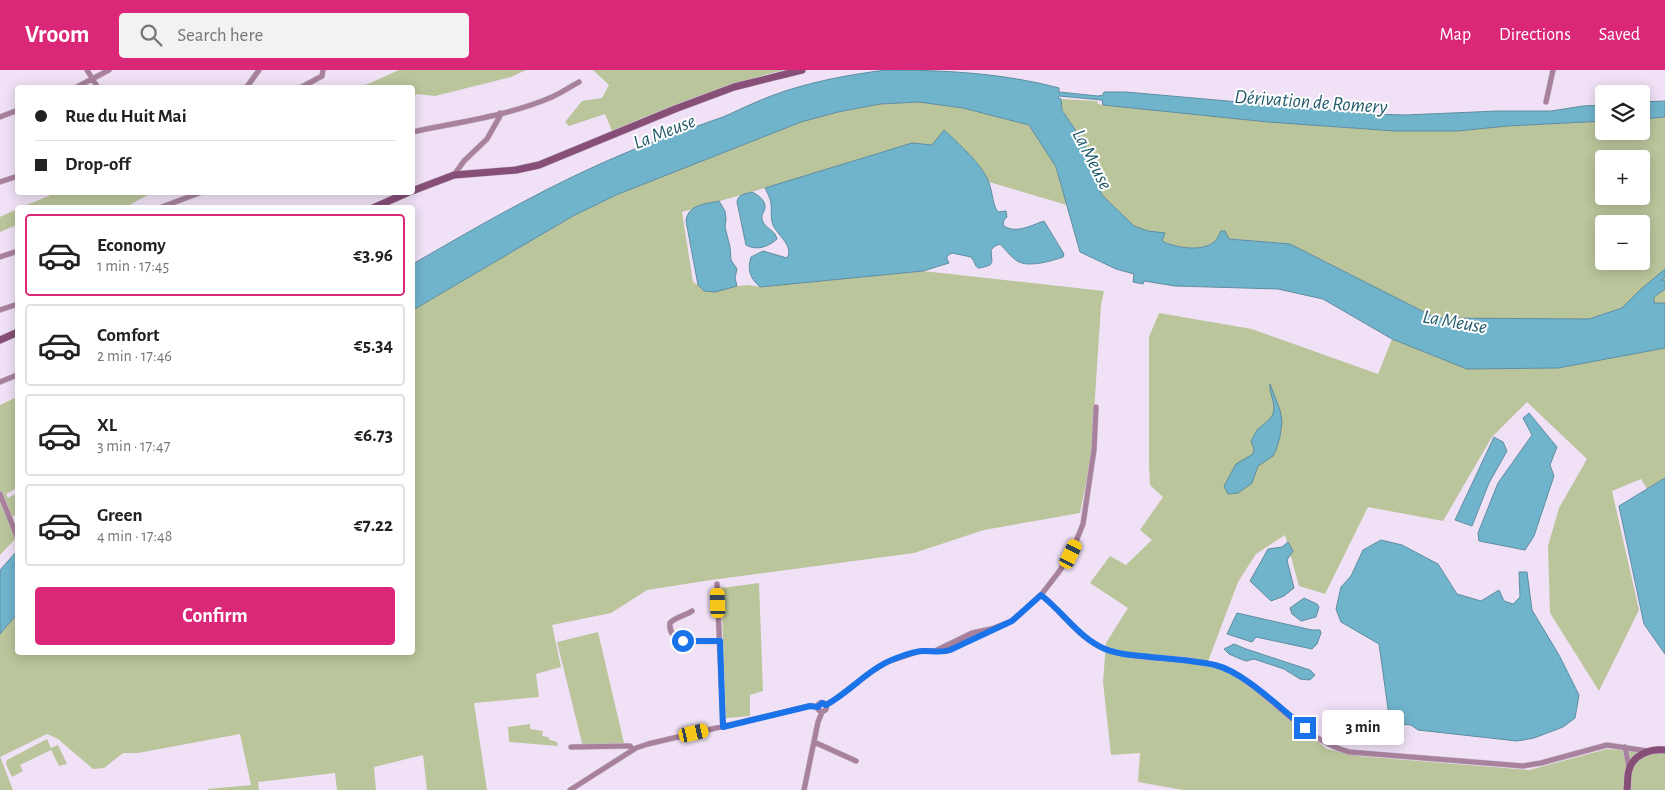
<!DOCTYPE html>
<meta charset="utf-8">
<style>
:root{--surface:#fff;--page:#f2f2f2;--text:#222;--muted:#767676;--line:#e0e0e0;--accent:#db2777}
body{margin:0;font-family:"Alegreya Sans",sans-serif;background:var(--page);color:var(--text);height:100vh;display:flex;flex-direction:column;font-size:19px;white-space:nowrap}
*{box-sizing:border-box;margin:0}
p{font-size:16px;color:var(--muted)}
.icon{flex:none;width:28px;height:28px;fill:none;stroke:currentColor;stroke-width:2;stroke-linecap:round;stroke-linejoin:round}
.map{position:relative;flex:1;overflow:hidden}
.drawer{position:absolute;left:15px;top:135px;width:400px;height:450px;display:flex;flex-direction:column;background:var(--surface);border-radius:5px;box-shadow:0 2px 12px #0003}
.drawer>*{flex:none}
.top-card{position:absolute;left:15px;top:15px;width:400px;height:110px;border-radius:5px;box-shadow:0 2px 12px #0003;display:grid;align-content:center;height:110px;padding:0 20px;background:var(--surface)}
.buttons{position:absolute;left:1595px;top:15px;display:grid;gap:10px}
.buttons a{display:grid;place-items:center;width:55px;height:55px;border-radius:5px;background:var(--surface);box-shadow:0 2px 12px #0003;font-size:25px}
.end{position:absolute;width:22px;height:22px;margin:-11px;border:6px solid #1a73e8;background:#fff;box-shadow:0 0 0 2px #fff}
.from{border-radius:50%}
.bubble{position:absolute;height:35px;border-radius:5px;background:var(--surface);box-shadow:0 2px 12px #0003;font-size:16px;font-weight:700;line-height:35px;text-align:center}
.car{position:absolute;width:15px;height:30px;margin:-15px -8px;border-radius:6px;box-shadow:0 0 4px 1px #0007;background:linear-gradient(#f5c518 24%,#345 0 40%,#f5c518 0 76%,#345 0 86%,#f5c518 0)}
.top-card b{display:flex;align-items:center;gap:18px;height:48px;font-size:19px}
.top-card b+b{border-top:1px solid var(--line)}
.top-card i{width:12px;height:12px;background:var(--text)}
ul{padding:9px 0 0;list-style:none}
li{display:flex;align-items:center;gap:15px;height:82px;margin:0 10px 8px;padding:0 10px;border:2px solid var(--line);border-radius:5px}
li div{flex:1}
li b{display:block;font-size:19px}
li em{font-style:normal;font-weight:700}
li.selected{border-color:var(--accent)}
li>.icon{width:45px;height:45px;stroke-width:1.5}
.primary-button{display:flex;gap:10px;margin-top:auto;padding:10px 20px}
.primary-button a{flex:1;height:58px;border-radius:5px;background:var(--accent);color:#fff;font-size:20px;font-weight:700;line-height:58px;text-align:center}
header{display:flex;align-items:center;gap:30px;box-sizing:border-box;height:70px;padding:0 25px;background:var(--accent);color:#fff}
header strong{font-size:24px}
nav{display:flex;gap:28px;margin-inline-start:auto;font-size:18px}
.search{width:350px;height:45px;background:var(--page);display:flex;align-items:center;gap:12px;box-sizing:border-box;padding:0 18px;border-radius:5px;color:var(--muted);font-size:19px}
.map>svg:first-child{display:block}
</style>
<header>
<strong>Vroom</strong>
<div class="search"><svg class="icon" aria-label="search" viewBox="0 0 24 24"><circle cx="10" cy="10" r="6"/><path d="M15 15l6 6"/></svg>Search here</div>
<nav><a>Map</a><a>Directions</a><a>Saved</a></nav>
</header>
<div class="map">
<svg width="1665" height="720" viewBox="0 0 1665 720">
<rect width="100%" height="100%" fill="#f0e1f6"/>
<path fill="#bac59b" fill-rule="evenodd" d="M 399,0 L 526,0 L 511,7 L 435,26 L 416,24 L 413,27 L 412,18 L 356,17 L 368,14 Z
M 593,0 L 785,0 C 725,14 668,37 612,61 L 605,44 L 569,56 L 565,52 L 582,31 L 602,28 L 609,15 Z
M 1061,29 L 1097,31 L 1098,34 L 1103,35 L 1268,52 L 1395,61 L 1457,61 L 1508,56 L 1604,51 L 1604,61 L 1641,61 L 1641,49 L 1665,47 L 1665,233 L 1638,232 L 1589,249 L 1436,248 L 1290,174 L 1229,169 L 1221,161 C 1219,165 1217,170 1214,172 C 1201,182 1176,178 1162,171 L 1165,163 L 1148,161 L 1134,156 L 1102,125 L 1084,73 L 1062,39 ZM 1604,89 L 1641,89 L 1641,126 L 1604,126 ZM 1604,154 L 1641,154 L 1641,191 L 1604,191 Z
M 919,32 L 963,37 L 1029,55 L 1056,97 L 1067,135 L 989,112 L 970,85 L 932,75 L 912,73 L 765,118 L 682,142 L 693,212 L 698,215 L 701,219 L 749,215 L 760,217 L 923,201 L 1104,221 L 1101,235 L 1091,388 L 1080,443 L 984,460 L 914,483 L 711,510 L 647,520 L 611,543 L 552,555 L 561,597 L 536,604 L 539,627 L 474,633 L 487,720 L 427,720 L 423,685 L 374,697 L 376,720 L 337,720 L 335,703 L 258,712 L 259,720 L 208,720 L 208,719 L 251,715 L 240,664 L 138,683 L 123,683 L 104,698 L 93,699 L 58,669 L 47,664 L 0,687 L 0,564 L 17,544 L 18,582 L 412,582 L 413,240 L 573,146 L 616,125 L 801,52 L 838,42 L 880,34 Z
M 58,122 L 151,122 L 151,123 L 126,137 L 22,137 Z
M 17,139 L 17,155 L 0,162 L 0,147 Z
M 1159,243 L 1252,259 L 1378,304 L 1392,269 L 1467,299 L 1558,298 L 1665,278 L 1665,408 L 1647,419 L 1641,409 L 1612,421 L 1639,540 L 1599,621 L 1550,543 L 1548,476 L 1559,438 L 1587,389 L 1527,332 L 1492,367 L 1443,451 L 1368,437 L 1325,524 L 1299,516 L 1285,465 L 1256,484 L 1238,512 L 1207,594 L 1234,604 L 1327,679 L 1358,686 L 1529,700 L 1607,679 L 1665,684 L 1665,720 L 1183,720 L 1138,712 L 1140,683 L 1111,685 L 1103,612 L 1106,573 L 1128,538 L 1090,513 L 1110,486 L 1126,495 L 1152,470 L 1140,460 L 1163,427 L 1150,415 L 1149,395 L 1149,267 Z
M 17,327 L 17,418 L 6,424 L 8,428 L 17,423 L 17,444 L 9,448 L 17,467 L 0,485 L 0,335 Z
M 759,513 L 763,621 L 750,625 L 750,646 L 726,648 L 721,518 Z
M 598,562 L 624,673 L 583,677 L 557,572 Z
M 530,654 L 530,659 L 543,661 L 542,666 L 548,667 L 550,670 L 557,672 L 558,676 L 509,672 L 508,657 Z
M 47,669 L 51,678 L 58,675 L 67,694 L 59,696 L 51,680 L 20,695 L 23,701 L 12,707 L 6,694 L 7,690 Z
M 0,687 L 1,689 L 13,720 L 0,720 Z"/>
<path fill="#70b4cc" stroke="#5f8da0" d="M 886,0 C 943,0 1003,3 1059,18 L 1059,22 L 1098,26 L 1103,25 L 1104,22 L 1126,22 L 1374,44 L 1405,45 L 1498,41 L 1551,41 L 1583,36 L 1604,35 L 1604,51 L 1508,56 L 1457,61 L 1395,61 L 1268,52 L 1103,35 L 1102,30 L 1059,26 L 1058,28 L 1061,29 L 1062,40 L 1084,73 L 1102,125 L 1134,156 L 1148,161 L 1165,163 L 1162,171 C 1175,178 1202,182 1214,172 C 1217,170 1219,165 1221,161 L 1225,161 L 1229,169 L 1290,174 L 1436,248 L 1589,249 L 1622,238 L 1641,219 L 1665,199 L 1665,208 L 1661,210 L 1665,211 L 1665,219 L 1654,227 L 1654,233 L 1665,233 L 1665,278 L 1558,298 L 1467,299 L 1392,269 L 1323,229 L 1278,219 L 1175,216 L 1144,211 L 1143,214 L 1133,212 L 1134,204 L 1116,199 L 1080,182 L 1056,97 L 1029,55 L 963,38 L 919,32 L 880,34 L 838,42 L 801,52 L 616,125 L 573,146 L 413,240 L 413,194 C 483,153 555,112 630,81 C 661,68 692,58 723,47 C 739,40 755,32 771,26 C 808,12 847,5 886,0 Z
M 1665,31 L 1665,47 L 1641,49 L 1641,32 Z
M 944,60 C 958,73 983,95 989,113 C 993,123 992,134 998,142 L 1006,141 L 1007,147 L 1004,150 L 1003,155 C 1014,165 1032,155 1044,151 L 1064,184 L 1063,187 C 1052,191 1028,198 1017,191 C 1010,186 1006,180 1000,174 L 995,176 L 991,180 L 992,192 L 990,195 C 973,201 979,198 971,187 L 952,183 L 947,186 L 947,189 L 949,193 L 923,201 L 760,217 C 750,208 747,200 751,187 L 763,181 L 787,188 C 794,177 779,166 774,157 C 769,148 773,138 770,129 C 769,126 767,122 765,118 L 912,73 L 932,75 Z
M 752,122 C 757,124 766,131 765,137 C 765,142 761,144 762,149 C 764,157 771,159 775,164 L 777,169 C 768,177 757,181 746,175 L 737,132 C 738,124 745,124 752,122 Z
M 719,131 L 725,141 L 726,149 L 725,157 L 730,177 L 731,190 L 737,199 L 735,208 L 737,216 L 715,222 L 704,221 L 698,215 L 686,151 C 688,134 706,134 719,131 Z
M 1270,314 L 1280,340 L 1282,351 L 1280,367 L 1276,380 L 1273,386 L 1258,396 L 1252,413 L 1238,423 L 1228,424 L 1224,416 L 1236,394 L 1253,384 L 1254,379 L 1251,371 C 1253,368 1255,363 1257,360 C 1264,353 1274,349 1274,338 C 1274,329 1269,323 1270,314 Z
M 1529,343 L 1557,377 L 1550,395 L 1554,406 L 1534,466 L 1525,480 L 1479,471 L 1478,463 L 1498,413 L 1532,365 L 1523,348 Z
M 1494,367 L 1503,372 L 1507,381 L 1489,413 L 1472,456 L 1455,450 Z
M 1665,408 L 1665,584 L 1644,554 L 1619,436 Z
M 1381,470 L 1402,475 L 1438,494 L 1457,524 L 1481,531 L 1499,520 L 1504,531 L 1513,534 L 1520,527 L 1519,502 L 1527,502 L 1532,540 L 1559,585 L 1579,625 L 1575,648 L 1563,657 L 1534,668 L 1517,671 L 1418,660 L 1411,655 L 1390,653 L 1379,574 L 1341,552 L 1336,539 L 1341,517 L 1351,506 L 1363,480 Z
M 1288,472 L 1293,481 L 1287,490 L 1294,518 L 1284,526 L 1271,531 L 1250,511 L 1268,479 L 1282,477 Z
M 17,481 L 17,544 L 0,564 L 0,500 Z
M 1304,528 L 1317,534 L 1319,537 L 1316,547 L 1301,551 L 1292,544 L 1290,538 Z
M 1237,543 L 1312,560 L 1320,560 L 1321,563 L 1317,574 L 1312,579 L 1256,567 L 1252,572 L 1227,564 Z
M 1234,574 L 1246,579 L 1310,600 L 1315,605 L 1310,610 L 1300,609 L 1284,599 L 1254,589 L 1246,591 L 1238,588 L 1229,584 L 1224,579 Z"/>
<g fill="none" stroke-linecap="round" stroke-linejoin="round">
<defs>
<path id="street" d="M 87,0 L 98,18
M 75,18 L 109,0
M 246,18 L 259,0
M 300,18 L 322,6 L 323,0
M 1546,32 L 1553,0
M 0,47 L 18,40
M 412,62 C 459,52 508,46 552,27 C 561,23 570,17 579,12
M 454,105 L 464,91 L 487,69 L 500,46 L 500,43
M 0,112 L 18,106
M 159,138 L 202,122
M 0,187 L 18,181
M 0,240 L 18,234
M 0,312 L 17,305
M 0,424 L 18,469
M 717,514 L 723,657
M 1041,525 C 1063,542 1080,571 1108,580 C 1148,594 1196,582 1234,603 C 1274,626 1303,670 1349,682 L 1523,696 L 1541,693 L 1607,675 L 1647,681
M 692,541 C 685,546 675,547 670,553 C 667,576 705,571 720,571
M 935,581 L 972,563 L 991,559 L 1012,551 L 1041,525 L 1058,503 L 1071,484 L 1083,454 L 1094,380 L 1096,337
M817.5 637a4.5 4.5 0 1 1 9 0a4.5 4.5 0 1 1-9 0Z
M 826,635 L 837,628 L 871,602 L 887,592 L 920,581 L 946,581 L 986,562
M 814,672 L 856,691
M 571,677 L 626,676 L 630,676 L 633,680
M 1625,677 L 1629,697
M 570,720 L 636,678 L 648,674 L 810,636 L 818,637
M 804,720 L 818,652 L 822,642"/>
<path id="secondary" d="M 412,121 L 454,105 L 516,100 L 539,95 L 675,39 L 734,17 L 802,0
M 373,138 L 409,122
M 0,270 L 18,262
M 1627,720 C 1628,713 1627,706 1629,700 C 1633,684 1651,679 1665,680"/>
</defs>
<use href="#street" stroke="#cbbed0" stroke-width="6"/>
<use href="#secondary" stroke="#cbbed0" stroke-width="8"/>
<use href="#street" stroke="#a8819c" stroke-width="5"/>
<use href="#secondary" stroke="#874f77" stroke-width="7"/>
</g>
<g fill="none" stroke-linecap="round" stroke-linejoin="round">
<path stroke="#1a73e8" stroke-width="6" d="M 683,571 L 720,571 L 723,657 L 810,636 L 818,637 L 822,633 L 826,635 C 850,622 868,599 894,589 C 902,586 914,581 923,581 C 933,581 941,583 950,580 L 1012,551 L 1041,525 C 1063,542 1079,568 1105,579 C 1116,584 1130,585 1142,586 C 1166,589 1191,590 1215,595 C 1244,602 1281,639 1305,658"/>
</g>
<g text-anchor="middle" stroke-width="4" stroke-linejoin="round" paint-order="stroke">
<g font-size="20" font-style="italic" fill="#235a6c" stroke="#fff">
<text transform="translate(1311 31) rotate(4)" y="7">Dérivation de Romery</text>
<text transform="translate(664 61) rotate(-21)" y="7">La Meuse</text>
<text transform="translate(1093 89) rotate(63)" y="7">La Meuse</text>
<text transform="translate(1455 251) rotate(10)" y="7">La Meuse</text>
</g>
</g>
</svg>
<div class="buttons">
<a><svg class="icon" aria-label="layers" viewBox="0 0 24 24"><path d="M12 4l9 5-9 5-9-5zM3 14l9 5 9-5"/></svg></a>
<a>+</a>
<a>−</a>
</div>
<i class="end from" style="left:683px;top:571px"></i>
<i class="end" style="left:1305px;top:658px"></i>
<div class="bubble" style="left:1322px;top:640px;width:82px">3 min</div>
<i class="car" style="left:1071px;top:484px;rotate:26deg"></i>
<i class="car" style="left:718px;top:533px;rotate:358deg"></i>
<i class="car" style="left:694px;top:663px;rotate:77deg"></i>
<div class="top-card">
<b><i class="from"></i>Rue du Huit Mai</b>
<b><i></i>Drop-off</b>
</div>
<section class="drawer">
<ul>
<li class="selected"><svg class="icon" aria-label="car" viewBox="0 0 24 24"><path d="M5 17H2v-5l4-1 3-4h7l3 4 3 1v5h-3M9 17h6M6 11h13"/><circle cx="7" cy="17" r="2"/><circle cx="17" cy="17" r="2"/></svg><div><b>Economy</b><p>1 min · 17:45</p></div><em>€3.96</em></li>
<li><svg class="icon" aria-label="car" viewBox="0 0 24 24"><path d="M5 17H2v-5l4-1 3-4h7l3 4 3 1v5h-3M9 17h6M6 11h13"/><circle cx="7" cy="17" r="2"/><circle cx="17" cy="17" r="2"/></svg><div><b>Comfort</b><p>2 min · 17:46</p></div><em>€5.34</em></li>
<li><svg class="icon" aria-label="car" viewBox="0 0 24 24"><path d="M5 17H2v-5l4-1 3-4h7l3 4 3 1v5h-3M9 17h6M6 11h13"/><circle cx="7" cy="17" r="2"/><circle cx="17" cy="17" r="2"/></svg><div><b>XL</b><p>3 min · 17:47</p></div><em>€6.73</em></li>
<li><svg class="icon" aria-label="car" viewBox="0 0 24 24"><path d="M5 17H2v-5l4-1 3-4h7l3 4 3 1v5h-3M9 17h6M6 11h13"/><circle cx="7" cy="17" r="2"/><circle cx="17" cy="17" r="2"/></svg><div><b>Green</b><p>4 min · 17:48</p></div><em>€7.22</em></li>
</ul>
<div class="primary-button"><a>Confirm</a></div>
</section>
</div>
